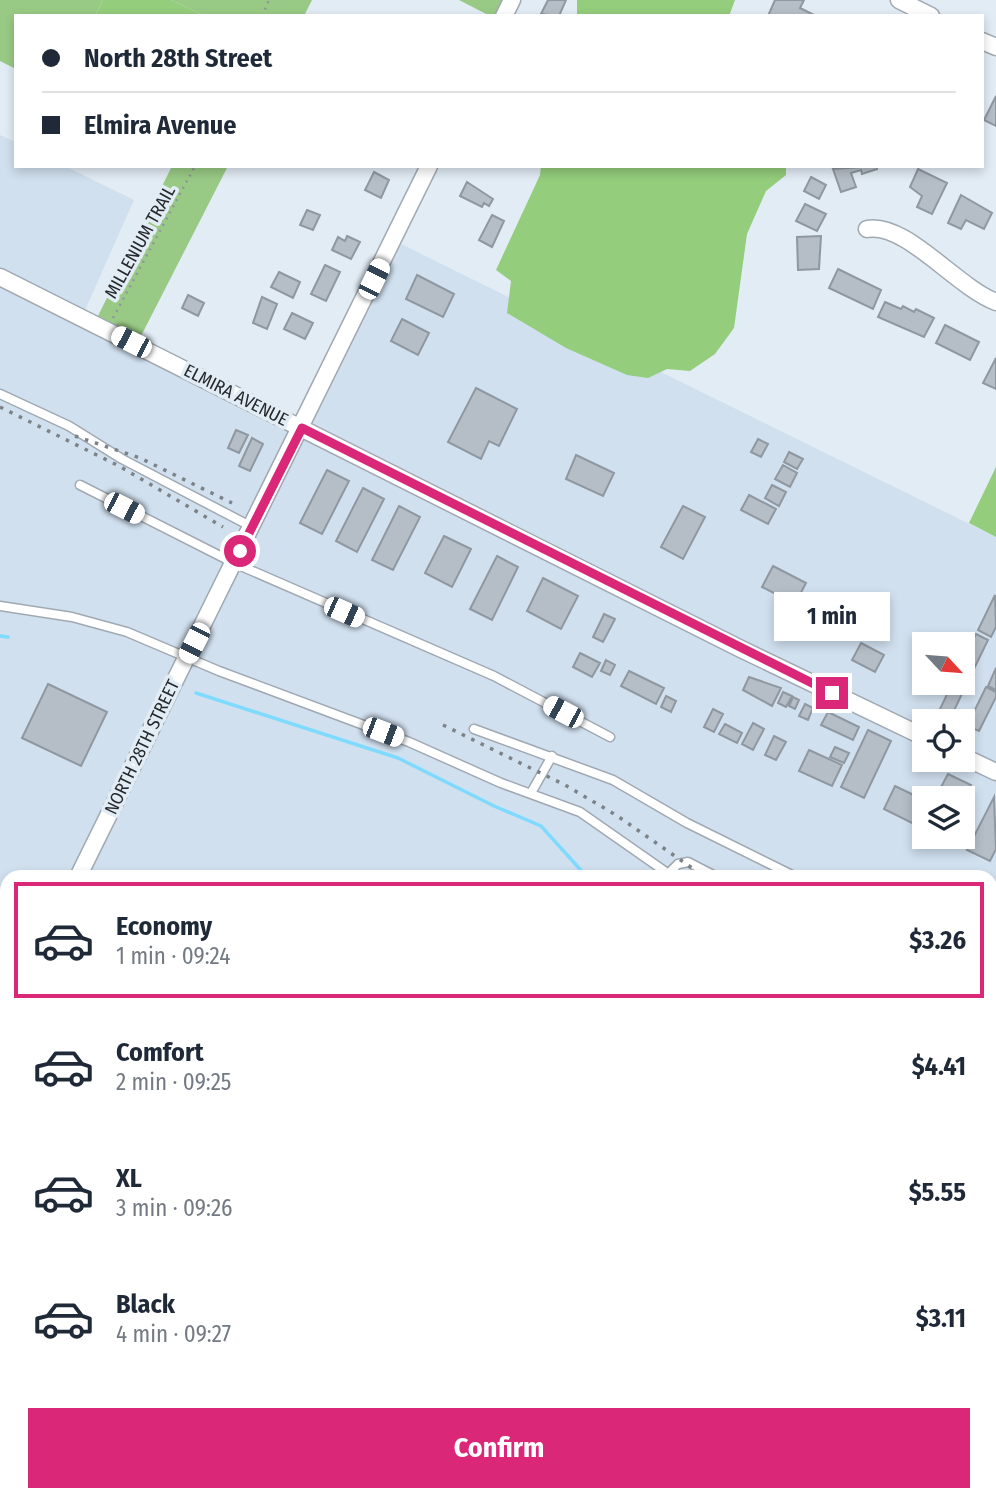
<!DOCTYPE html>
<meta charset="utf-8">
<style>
:root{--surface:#fff;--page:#f2f2f3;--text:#1f2937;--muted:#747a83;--line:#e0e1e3;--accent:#db2777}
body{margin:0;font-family:"Fira Sans Condensed",sans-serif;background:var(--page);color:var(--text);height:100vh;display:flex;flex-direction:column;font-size:26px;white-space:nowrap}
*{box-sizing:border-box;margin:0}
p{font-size:23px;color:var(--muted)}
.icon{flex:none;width:38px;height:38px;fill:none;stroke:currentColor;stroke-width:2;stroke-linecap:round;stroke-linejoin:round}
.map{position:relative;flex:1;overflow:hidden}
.panel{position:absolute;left:0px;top:870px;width:998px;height:632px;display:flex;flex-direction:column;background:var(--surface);border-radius:21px 21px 0 0;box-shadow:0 4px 10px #0003}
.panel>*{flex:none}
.top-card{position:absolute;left:14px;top:14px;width:970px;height:154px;border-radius:0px;box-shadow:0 4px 10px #0003;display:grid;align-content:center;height:154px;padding:0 28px;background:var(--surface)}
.needle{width:46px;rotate:116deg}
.buttons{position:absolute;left:912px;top:632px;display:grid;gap:14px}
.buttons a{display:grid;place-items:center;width:63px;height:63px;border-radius:0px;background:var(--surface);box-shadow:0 4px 10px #0003;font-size:35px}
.end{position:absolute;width:32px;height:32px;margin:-16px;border:9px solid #db2777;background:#fff;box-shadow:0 0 0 4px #fff}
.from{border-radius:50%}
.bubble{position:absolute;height:49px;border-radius:0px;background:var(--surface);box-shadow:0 4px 10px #0003;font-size:23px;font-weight:700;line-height:49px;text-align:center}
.car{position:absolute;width:21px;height:42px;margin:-21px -10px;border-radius:9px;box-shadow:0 0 5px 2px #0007;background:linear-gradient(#fff 24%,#345 0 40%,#fff 0 76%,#345 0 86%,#fff 0)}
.top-card b{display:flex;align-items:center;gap:24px;height:66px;font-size:26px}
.top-card b+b{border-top:2px solid var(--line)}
.top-card i{width:18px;height:18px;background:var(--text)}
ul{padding:12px 0 0;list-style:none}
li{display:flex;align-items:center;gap:21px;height:116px;margin:0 14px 10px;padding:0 14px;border:4px solid transparent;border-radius:0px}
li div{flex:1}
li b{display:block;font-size:26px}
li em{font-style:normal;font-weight:700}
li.active{border-color:var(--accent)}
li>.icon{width:63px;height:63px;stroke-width:1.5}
.action{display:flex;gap:14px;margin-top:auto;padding:14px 28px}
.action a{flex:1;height:80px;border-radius:0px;background:var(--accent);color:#fff;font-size:28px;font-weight:700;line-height:80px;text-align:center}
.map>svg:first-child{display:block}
</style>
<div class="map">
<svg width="996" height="1500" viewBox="0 0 996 1500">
<rect width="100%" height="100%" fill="#e2ecf5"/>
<path fill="#d1e0ef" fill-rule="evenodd" d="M 0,135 L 16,142 L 16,166 L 65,166 L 134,200 L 82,317 L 301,428 L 393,240 L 996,537 L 996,1217 L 990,1214 L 990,877 L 7,877 L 7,1308 L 0,1305 ZM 924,644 L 962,644 L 962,682 L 924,682 ZM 924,721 L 962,721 L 962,760 L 924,760 ZM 924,798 L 962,798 L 962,836 L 924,836 Z
M 991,1325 L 996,1327 L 996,1500 L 397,1500 L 386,1495 L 990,1494 Z"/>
<path fill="#99ca85" d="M 0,0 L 103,0 L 95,16 L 16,16 L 16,69 L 0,61 Z
M 171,0 L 312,0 L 304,16 L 205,16 Z
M 459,0 L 503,0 L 495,16 L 490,16 Z
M 172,166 L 228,166 L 140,338 L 98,316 Z"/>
<path fill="#94cd7c" d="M 103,0 L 171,0 L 205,16 L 95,16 Z
M 577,0 L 735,0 L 729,16 L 577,16 Z
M 541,166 L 786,166 L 786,175 L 766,191 L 747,234 L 734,328 L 715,354 L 690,371 L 667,369 L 648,378 L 627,375 L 566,348 L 507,313 L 511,281 L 496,270 L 540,175 Z
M 996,467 L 996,537 L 969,523 Z"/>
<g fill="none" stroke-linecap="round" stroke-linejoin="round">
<path stroke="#7fdbfd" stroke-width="3.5" d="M 0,636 L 8,637
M 196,693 L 398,758 L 494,806 L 541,826 L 587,877
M 990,1135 L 996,1139"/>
</g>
<path fill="#b5bec7" stroke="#8f97a0" stroke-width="2" d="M 548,0 L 566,0 L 559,16 L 541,14 Z
M 775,0 L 804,0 L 800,8 L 816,16 L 768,16 Z
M 996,96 L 996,126 L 984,120 Z
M 876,166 L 877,169 L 862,174 L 861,170 L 851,173 L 856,187 L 841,192 L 833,169 Z
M 918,169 L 947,183 L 932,214 L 917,207 L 922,196 L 910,187 Z
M 374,172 L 389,180 L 381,198 L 365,190 Z
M 811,177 L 826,185 L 819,199 L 804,191 Z
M 467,182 L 493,199 L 489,206 L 484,203 L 482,207 L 460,196 Z
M 961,195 L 992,213 L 984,229 L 966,220 L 961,229 L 948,223 Z
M 805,204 L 826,214 L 817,231 L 796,221 Z
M 307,210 L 320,215 L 313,230 L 300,225 Z
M 492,215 L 504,221 L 492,247 L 479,240 Z
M 347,236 L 360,242 L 351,259 L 332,250 L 338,237 L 345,241 Z
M 821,236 L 819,269 L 798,270 L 797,237 Z
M 325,265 L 340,272 L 326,301 L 311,294 Z
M 838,269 L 881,290 L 873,309 L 829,288 Z
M 279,272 L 300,282 L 293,298 L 271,287 Z
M 417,275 L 454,294 L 443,317 L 406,299 Z
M 188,295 L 204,303 L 198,316 L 182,308 Z
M 262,297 L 277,304 L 267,329 L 253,323 Z
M 885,302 L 901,309 L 903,306 L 914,312 L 916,309 L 934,318 L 924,337 L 878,317 Z
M 292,313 L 313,323 L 305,339 L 284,329 Z
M 402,319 L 429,333 L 418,355 L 391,341 Z
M 945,325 L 979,342 L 970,360 L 936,343 Z
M 996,358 L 996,389 L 983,383 Z
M 476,388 L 517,409 L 499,446 L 489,441 L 481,459 L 448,442 Z
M 236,430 L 248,435 L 239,453 L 228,448 Z
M 252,438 L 263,444 L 250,471 L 239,466 Z
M 758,439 L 768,444 L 761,457 L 751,452 Z
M 789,452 L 803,459 L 797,469 L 784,462 Z
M 576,455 L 614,473 L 603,496 L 566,479 Z
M 783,465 L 797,473 L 790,487 L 775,479 Z
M 327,470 L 349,481 L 322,534 L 300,523 Z
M 772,485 L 786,492 L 779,506 L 765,498 Z
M 363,488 L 384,499 L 357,552 L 336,541 Z
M 749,495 L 776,509 L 768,524 L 741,510 Z
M 399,506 L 420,517 L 393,570 L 372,560 Z
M 683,506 L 705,517 L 683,559 L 661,547 Z
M 444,536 L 471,549 L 452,587 L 425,573 Z
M 497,556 L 518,567 L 492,620 L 470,609 Z
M 773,566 L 806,583 L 795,604 L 762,587 Z
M 543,578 L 578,596 L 561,629 L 527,611 Z
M 995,595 L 996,627 L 991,637 L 978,630 Z
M 604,614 L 615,619 L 603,642 L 593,637 Z
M 976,634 L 988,640 L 970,677 L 962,674 L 962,663 Z
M 861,643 L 884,655 L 875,672 L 852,660 Z
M 580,653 L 600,663 L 592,677 L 573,667 Z
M 606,660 L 615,665 L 610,675 L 601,671 Z
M 996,668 L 996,690 L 988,686 Z
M 629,671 L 664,688 L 656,704 L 621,686 Z
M 962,676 L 969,679 L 951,717 L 939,711 L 953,682 L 962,682 Z
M 749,677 L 781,688 L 772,706 L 743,690 Z
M 48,684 L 107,712 L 81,766 L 22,738 Z
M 986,687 L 996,692 L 996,697 L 979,731 L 967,726 Z
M 783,692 L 792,696 L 786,707 L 778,703 Z
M 666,696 L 676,701 L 671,712 L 661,707 Z
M 793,697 L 799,700 L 795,709 L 789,706 Z
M 805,704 L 813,708 L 808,720 L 799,716 Z
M 713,709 L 723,714 L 714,732 L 704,727 Z
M 828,712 L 859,727 L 853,740 L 821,725 Z
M 753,723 L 764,729 L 753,750 L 742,744 Z
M 725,724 L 742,733 L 737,743 L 719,734 Z
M 868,730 L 891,741 L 864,798 L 841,787 Z
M 774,736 L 786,742 L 776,760 L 765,755 Z
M 835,747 L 849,753 L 844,763 L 830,757 Z
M 809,750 L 842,765 L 832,786 L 799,771 Z
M 948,774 L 971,785 L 962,803 L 962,798 L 935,798 Z
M 895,786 L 924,800 L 924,829 L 884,809 Z
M 994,797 L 996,849 L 990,861 L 967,850 Z
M 992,1241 L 996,1243 L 996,1268 L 990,1265 Z
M 990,1283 L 996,1286 L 996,1302 L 990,1299 Z
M 63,1494 L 79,1494 L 76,1500 L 67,1500 L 62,1497 Z
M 182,1494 L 198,1494 L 195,1500 Z
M 203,1494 L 219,1494 L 216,1500 L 208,1500 Z
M 271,1494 L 296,1494 L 298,1495 L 296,1500 L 282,1500 Z"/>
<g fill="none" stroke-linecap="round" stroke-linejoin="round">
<defs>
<path id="lane" d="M 0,394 L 69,426 L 122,459 L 252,527
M 80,485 L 234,563 L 494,676 L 610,737
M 0,606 L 72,617 L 127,632 L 219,671 L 409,742 L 501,783 L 580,812 L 673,877
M 474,729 L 613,780 L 687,823 L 796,877
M 531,793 L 552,756
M 668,874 L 678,864 L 688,862 L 717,877
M 990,978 L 996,980
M 990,1041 L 996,1045
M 990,1064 L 996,1068
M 990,1094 L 996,1098
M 0,1248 L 7,1251
M 515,1494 L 526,1500
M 227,1500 L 230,1494"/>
<path id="street" d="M 899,0 L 931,16
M 504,16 L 512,0
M 982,41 L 996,47
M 867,229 C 906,222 955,286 996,302
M 0,277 L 741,649 L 924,737
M 962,756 L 996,772
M 78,877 L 429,166
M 0,1034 L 7,1020
M 990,1318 L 996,1321
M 0,1408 L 7,1394
M 137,1500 L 140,1494
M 323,1500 L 325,1494"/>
</defs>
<use href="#lane" stroke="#a0a9b2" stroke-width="11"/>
<use href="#street" stroke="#a0a9b2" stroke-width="19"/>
<path stroke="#8f969c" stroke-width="2.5" stroke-dasharray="2 5" stroke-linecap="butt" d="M 262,16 L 269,0
M 113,318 L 195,166"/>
<use href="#lane" stroke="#fff" stroke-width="8"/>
<use href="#street" stroke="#fff" stroke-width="16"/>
<path stroke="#7c8388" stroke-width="3.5" stroke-dasharray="3.5 7" stroke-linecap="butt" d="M 0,407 L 119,466 L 223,527
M 75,436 L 140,458 L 232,503
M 443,725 L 565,785 L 616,815 L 705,877
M 990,1074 L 996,1077
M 0,1229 L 7,1232
M 556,1494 L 567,1500"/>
</g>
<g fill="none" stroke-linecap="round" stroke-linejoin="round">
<path stroke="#db2777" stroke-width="9" d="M 240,551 L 302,428 L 832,693"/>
</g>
<g text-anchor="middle" stroke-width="7" stroke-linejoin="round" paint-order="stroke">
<g font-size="18" fill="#25292c" stroke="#e2ecf5">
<text transform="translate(140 242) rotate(-61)" y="6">MILLENIUM TRAIL</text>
<text transform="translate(236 395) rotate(27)" y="6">ELMIRA AVENUE</text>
<text transform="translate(142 747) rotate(-64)" y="6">NORTH 28TH STREET</text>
</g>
</g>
</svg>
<div class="buttons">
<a><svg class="needle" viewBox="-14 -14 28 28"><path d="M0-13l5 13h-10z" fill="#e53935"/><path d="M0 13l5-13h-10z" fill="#747a83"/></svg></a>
<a><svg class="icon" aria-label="locate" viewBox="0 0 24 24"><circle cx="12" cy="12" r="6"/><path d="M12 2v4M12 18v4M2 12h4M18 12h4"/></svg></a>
<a><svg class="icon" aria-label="layers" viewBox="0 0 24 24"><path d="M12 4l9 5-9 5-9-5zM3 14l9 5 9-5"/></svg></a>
</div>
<i class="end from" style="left:240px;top:551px"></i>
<i class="end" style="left:832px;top:693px"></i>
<div class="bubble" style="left:774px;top:592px;width:116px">1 min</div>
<i class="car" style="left:374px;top:279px;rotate:26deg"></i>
<i class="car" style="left:131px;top:342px;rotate:297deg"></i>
<i class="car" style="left:124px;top:508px;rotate:117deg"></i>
<i class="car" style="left:344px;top:612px;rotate:114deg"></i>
<i class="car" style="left:194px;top:643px;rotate:207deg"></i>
<i class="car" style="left:563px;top:712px;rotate:298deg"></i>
<i class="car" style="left:383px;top:732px;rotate:111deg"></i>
<div class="top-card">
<b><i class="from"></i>North 28th Street</b>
<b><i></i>Elmira Avenue</b>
</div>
<section class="panel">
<ul>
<li class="active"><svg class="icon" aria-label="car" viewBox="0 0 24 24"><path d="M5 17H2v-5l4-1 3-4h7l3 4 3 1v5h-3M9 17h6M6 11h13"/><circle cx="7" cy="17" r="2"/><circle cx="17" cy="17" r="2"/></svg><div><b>Economy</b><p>1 min · 09:24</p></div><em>$3.26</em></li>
<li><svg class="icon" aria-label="car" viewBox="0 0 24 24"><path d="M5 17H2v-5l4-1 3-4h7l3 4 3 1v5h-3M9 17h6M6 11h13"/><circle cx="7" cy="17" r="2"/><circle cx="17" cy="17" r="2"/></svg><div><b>Comfort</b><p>2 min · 09:25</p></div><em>$4.41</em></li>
<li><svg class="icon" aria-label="car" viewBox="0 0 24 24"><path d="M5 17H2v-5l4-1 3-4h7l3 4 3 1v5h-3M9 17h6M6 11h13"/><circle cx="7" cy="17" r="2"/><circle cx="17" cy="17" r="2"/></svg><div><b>XL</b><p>3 min · 09:26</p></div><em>$5.55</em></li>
<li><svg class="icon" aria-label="car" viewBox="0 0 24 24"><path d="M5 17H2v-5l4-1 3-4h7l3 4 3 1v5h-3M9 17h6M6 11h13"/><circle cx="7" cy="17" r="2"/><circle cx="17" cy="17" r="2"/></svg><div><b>Black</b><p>4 min · 09:27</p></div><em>$3.11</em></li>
</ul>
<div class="action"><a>Confirm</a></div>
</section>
</div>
